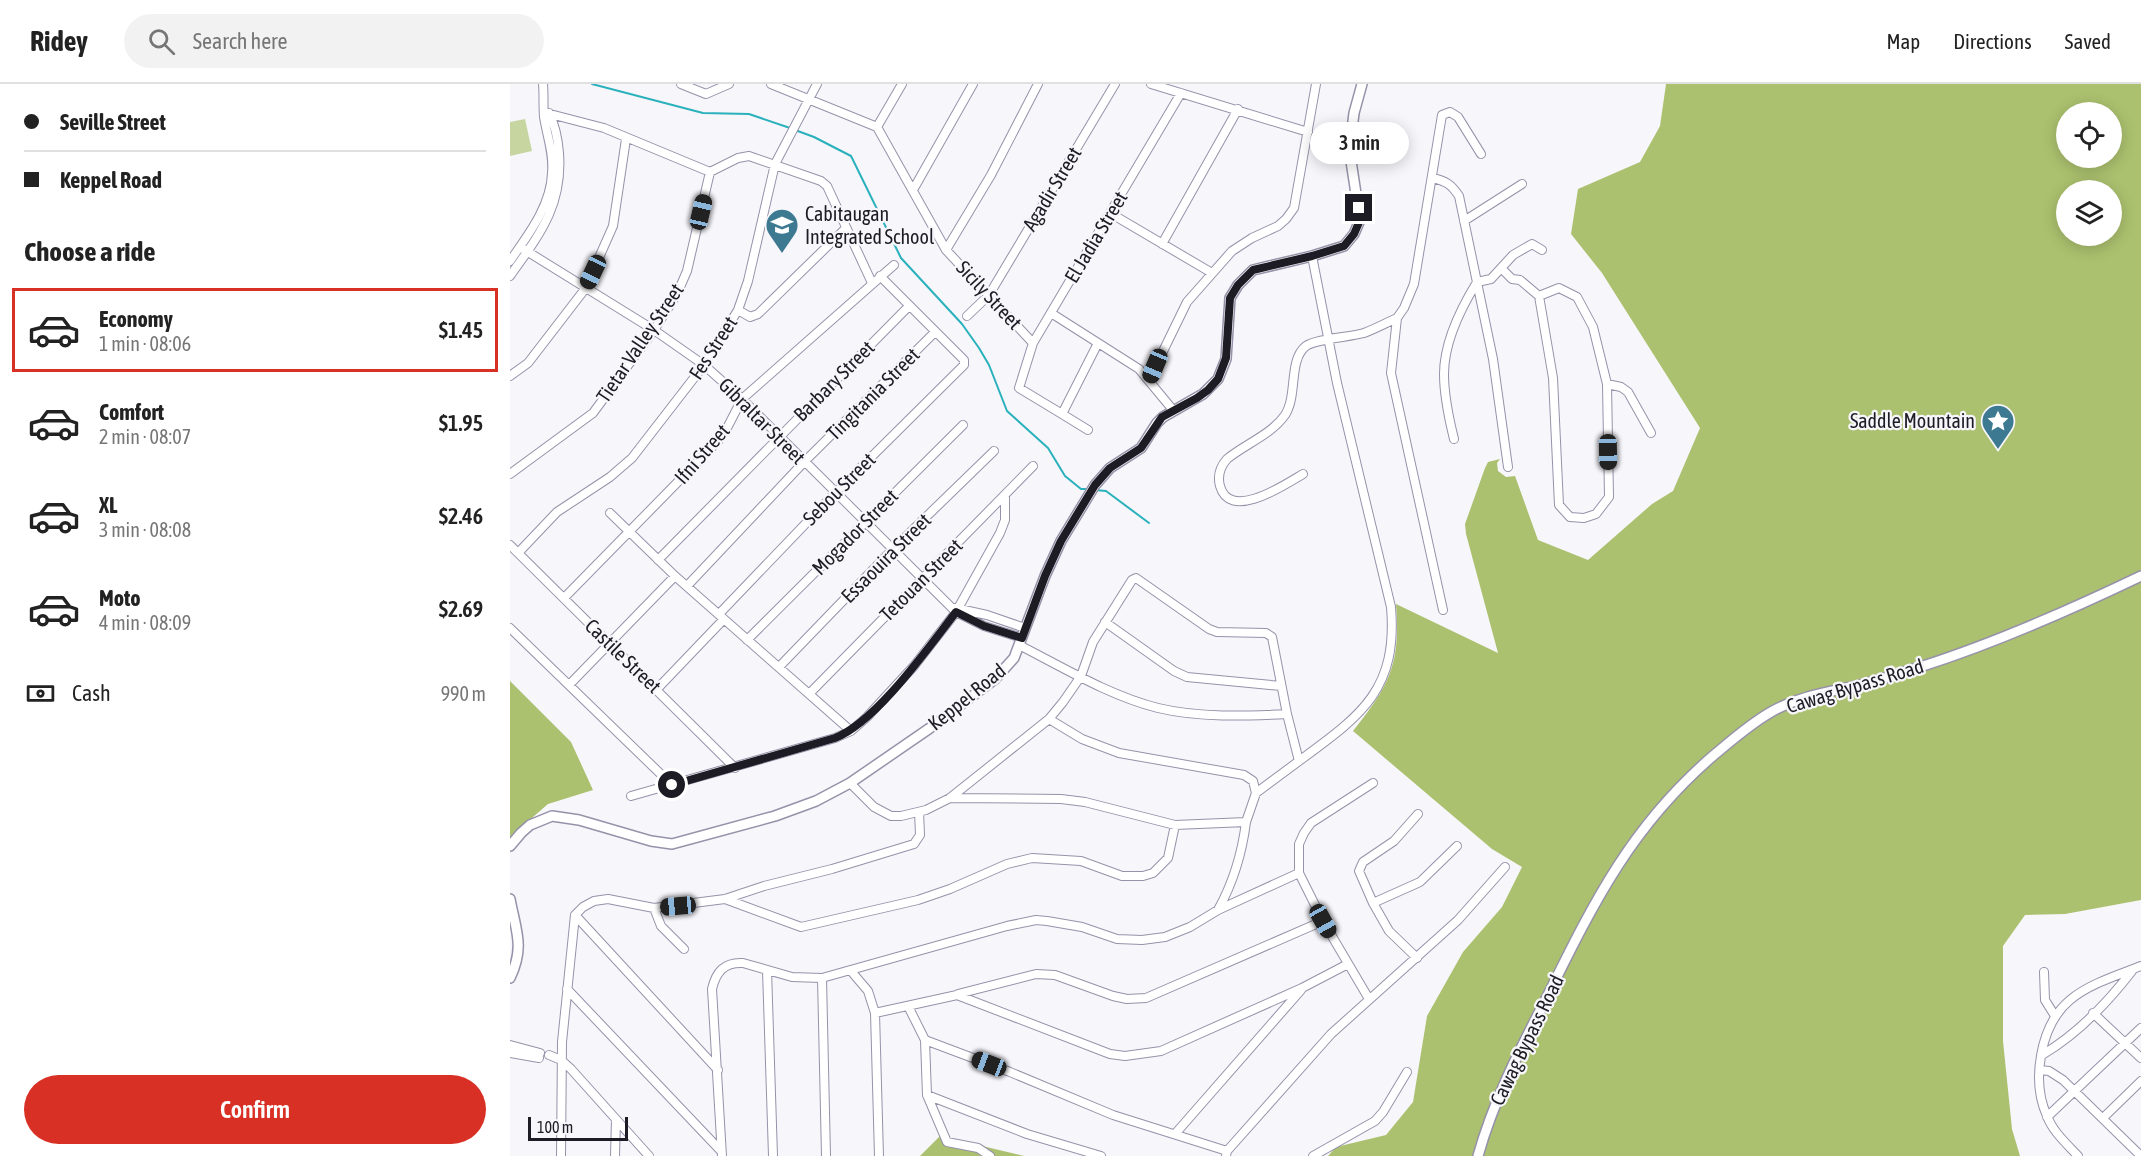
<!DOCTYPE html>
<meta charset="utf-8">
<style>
:root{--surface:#fff;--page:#f2f2f2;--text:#222;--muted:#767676;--line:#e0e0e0;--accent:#d93025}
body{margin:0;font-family:"Asap Condensed",sans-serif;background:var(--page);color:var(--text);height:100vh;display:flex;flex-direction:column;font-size:22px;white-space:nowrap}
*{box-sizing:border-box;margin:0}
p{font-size:20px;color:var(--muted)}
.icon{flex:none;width:33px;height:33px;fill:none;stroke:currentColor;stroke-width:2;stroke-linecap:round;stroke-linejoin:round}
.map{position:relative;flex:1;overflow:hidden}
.sheet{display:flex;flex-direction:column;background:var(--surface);width:510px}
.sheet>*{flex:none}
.banner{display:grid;align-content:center;height:132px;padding:0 24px;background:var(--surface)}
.fabs{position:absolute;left:1546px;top:18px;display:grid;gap:12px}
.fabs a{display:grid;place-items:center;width:66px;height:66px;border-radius:50%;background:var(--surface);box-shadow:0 3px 15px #0003;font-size:30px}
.scale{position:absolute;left:18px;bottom:15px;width:100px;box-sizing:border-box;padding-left:6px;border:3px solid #1d1b24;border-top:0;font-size:16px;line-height:21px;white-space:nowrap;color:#1d1b24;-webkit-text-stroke:4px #f7f6fb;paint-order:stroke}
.end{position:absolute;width:27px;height:27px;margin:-14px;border:8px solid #1d1b24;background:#fff;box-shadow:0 0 0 3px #fff}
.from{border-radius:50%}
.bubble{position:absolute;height:42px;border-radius:21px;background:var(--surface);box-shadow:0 3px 15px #0003;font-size:20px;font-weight:600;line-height:42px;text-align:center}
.car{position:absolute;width:18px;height:36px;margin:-18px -9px;border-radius:8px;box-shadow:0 0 4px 2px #0007;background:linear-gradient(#222 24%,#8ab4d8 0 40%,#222 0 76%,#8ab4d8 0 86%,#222 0)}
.banner b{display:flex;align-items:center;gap:21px;height:57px;font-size:22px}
.banner b+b{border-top:2px solid var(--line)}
.banner i{width:15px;height:15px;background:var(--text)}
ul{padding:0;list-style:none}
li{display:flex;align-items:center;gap:18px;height:84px;margin:0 12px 9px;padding:0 12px;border:3px solid transparent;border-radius:0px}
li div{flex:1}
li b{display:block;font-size:22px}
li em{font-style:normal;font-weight:600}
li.on{border-color:var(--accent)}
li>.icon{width:54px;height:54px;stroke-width:1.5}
h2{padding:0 24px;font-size:27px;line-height:72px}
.pay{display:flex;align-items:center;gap:15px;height:66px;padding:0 24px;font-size:22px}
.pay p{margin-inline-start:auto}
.action{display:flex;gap:12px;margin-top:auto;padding:12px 24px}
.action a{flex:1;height:69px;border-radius:36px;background:var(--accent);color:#fff;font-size:24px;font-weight:600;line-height:69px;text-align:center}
header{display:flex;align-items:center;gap:36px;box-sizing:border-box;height:84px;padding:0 30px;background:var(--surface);border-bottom:2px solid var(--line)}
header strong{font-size:28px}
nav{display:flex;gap:33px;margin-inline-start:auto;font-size:21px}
.search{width:420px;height:54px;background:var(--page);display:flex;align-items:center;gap:15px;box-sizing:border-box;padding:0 21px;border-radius:33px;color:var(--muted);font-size:22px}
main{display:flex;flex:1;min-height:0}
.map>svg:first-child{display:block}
</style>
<header>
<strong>Ridey</strong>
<div class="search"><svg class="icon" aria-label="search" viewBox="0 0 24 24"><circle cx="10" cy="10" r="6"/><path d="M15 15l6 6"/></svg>Search here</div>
<nav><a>Map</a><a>Directions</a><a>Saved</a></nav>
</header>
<main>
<section class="sheet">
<div class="banner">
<b><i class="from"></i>Seville Street</b>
<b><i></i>Keppel Road</b>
</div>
<h2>Choose a ride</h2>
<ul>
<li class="on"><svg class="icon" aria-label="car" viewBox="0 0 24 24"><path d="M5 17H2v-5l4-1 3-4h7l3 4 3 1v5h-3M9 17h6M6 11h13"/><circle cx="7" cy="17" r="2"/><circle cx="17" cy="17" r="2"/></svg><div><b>Economy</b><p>1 min · 08:06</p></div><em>$1.45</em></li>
<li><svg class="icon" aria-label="car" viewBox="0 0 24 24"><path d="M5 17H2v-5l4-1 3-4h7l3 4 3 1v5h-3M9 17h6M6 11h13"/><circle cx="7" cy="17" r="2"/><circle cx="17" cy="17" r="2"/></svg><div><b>Comfort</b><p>2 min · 08:07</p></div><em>$1.95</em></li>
<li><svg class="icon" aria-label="car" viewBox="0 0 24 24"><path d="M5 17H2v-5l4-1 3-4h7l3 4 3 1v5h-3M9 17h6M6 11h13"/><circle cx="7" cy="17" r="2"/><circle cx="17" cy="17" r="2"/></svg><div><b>XL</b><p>3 min · 08:08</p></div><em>$2.46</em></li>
<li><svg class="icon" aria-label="car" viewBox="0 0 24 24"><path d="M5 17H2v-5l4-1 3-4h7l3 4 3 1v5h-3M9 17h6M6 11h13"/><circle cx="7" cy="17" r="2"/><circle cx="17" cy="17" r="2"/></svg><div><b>Moto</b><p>4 min · 08:09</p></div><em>$2.69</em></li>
</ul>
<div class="pay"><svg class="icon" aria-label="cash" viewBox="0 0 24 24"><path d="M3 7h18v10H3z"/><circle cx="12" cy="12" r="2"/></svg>Cash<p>990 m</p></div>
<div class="action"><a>Confirm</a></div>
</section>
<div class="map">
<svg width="1631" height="1072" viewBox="0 0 1631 1072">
<rect width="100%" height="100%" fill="#f7f6fb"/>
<path fill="#c7d6a1" d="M 15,35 L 22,67 L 0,72 L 0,38 Z"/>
<path fill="#acc16f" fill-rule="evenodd" d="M 1156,0 L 1631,0 L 1631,816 L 1555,830 L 1515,831 L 1493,862 L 1493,957 L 1502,1045 L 1510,1072 L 818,1072 L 826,1063 L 876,1051 L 903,1018 L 917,932 L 953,868 L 992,823 L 1012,783 L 982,765 L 843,647 C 879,602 891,580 886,520 L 988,569 L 956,450 L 955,440 L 975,384 L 978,378 L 990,375 L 987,379 L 988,387 L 996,393 L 1005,392 L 1028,456 L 1078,476 L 1142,420 L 1163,407 L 1190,344 L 1092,189 L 1061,150 L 1068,105 L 1130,78 L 1150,42 ZM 1557,28 L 1602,28 L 1602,74 L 1557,74 ZM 1557,106 L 1602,106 L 1602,152 L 1557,152 Z
M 0,597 L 61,658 L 83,706 L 38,720 L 0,753 Z
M 430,1052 L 514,1072 L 410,1072 Z"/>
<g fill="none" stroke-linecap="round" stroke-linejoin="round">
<path stroke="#2ab1bc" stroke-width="2" d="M 82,0 L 193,29 L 239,30 L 280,44
M 285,46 L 304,53 L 341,72 L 391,174 L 452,240 L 469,264 L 479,281 L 497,327 L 538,364 L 555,392 L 571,405 L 579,405
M 585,406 L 596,407 L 639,439"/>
<defs>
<path id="minor" d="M 171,0 L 196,10 L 219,0
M 261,0 L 367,43 L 436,166 L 523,259
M 641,0 L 798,48
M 34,31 L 40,30 L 94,44 L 200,88 L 228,74 L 239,72 L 311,97 L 317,102 L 362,199
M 367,43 L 392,0
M 922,94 C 936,97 941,100 949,112 L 983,275 L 998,383
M 403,106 L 463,0
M 600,129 L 702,189
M 954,137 L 1012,100
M 652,160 L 728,25
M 10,163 L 144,246 L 194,281 L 232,315 L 446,528 L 474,542 L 512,554
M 436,166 L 481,91 L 528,0
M 0,177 C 18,151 41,122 42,89 C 44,70 37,52 34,33 C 33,22 34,11 33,0
M 991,184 L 1002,195 L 1010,196 L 1029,212 L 1043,294 L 1049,421 L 1060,433 L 1074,434 L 1086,430 L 1099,413 L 1097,300
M 0,192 C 29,151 53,122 49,69 C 48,56 45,41 39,29
M 1029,212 L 1049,204 L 1067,213 L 1083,243 L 1097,300 L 1111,303 L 1118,308 L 1141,349
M 228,226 L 240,233 L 248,230 L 336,144
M 541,229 L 629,285 L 663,326
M 457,232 L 479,211 L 605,0
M 588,259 L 552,330 L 509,304 L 523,259 L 671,9
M 0,292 L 18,279 L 75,205 L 103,142 L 116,55
M 639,296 L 677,218 L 722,167 L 742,154 L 768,142 L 776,135 L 784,124 L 806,0
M 552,330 L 578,346
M 944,355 C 939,335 934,312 934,290 C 934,259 951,224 967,198 L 981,195 L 1003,171 L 1022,160 L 1032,166
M 0,390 L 83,329 L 144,246 L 167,210 L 177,187 L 200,88
M 793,390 C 776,400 720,438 710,402 C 707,391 710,383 717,375 C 735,360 761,351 775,331 C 788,311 778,276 796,262 C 805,255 840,253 854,249 C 865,245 876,239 887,234
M 100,429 L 165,492 L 341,647
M 0,461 L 225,684
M 8,469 L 47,428 L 100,393 L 122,374 L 194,281 L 228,226 L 238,197 L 265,80 L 307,0
M 148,476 L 399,222
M 177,502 L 294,378 L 425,248
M 54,514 L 208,357 L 216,346 L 232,315 L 384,181
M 445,524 L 477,531 L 515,544
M 933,526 L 881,289 L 887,234 L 894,224 L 904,200 L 932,31 L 940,28 L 948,33 L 971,70
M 209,530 L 325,409 L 454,281 L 454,276 L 370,192
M 595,538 L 664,587 L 677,593 L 771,602
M 0,544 L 162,701
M 237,556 L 453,341
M 509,561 C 554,584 600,612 648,624 C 690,634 734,632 777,630
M 269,583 L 382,466 L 484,367
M 59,601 L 165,492
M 147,605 L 214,535
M 299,610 L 523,382
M 539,635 L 572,655 L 609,669 L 734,691 L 743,697 L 746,709
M 789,677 C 850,632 888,607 881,523 L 827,299 L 802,172
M 340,699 L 364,723 L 381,732 L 391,732 L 416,726 L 440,714 L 539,635 L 553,618 L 571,592 L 583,558 L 622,496 L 626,494 L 699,545 L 707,548 L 756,549 L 762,553 L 777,630 L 789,677 L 746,709 L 736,738
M 121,712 L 325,654 L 341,647 L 357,633 L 404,582 L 446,528 L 490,449 L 495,436 L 495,411
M 440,714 L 551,715 L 575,718 L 665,741 L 736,738 C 732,770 724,797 708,826
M 215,815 L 291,843 L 408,816 L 440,805 L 497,780 L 522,774 L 571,777 L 612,792 L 633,792 L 643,789 L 658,774 L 665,741
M 863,819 L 910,798 L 947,762
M 144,824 L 151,842 L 174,865
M 65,831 L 208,986
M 907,874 L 879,847 L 863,819 L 849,787 L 853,778 L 884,757 L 908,730
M 257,886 L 263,1072
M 341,887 L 358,907 L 365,929 L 369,1072
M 1534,888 L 1535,916 L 1545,932
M 312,894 L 316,1072
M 57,905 L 211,1067
M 448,910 L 526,890 L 545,891 L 603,912 L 617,915 L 636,914 L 813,837
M 859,915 L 813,837 L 789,789 L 789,760 L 794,749 L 801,739 L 863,699
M 398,922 L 415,956 L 417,1011 L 437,1058 L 468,1064 L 480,1072
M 365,929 L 447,911 L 600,970 L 615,972 L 651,967 L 792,904 L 838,880
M 1583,929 L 1631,974
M 415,956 L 500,988 L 603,1031 L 717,1067
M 0,961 L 30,969
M 0,969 L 29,974
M 39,971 L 51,976 L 61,985 L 139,1072
M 1532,971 C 1566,951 1598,918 1622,887
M 1530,986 L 1539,987 L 1553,996 L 1631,1072
M 417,1011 L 517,1050 L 591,1072
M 1537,1033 L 1631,944
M 1593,1034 L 1631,997
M 665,1050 L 791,906
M 51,1072 L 52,958 L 65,831 L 73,823 L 84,817 L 98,815 L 144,824 L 215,815 L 254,802 L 322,785 L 404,760 L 410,751 L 409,728
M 105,1072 L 106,1036
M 212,1072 L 202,905 C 206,888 214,878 233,879 L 282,893 L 312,894 L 497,842 L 526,836 L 537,837 L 572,843 L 607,855 L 632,856 L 655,853 L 680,843 L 708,826 L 789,789
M 716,1072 L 717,1067 L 821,950 L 948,836 L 995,783
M 803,1072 L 865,1037 L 873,1028 L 897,988
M 1568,1072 C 1557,1060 1543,1048 1537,1032 C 1521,997 1530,941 1560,916 C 1579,900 1608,891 1631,882"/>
<path id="tertiary" d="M 0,762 L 11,749 L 20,741 L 42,732 L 69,736 L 141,757 L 162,760 L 265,732 L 306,717 L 340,699 L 420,644 L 485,595 L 504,574 L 535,492 L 551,457 L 585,401 L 600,384 L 631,364 L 647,339 L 653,333 L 693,310 L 708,295 L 716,275 L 720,214 L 728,201 L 743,186 L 802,172 L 834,162 L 844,150 L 850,136 L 841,77 L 841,54 L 844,29 L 852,0
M 0,815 C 6,847 15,863 0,894
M 968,1072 C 983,1018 1009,967 1035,917 C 1083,820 1120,743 1204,671 C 1222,656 1240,640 1261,628 C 1289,612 1319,608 1350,601 C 1371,596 1393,588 1413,582 C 1488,558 1560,526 1631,492"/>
</defs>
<use href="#minor" stroke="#9692a9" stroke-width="10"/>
<use href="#tertiary" stroke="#9692a9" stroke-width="12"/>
<use href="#minor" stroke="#fff" stroke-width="8"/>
<use href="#tertiary" stroke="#fff" stroke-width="9"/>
</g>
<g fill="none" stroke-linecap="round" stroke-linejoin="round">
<path stroke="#1d1b24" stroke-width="8" d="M 162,701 L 325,654 C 366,638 418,564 446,528 L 474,542 L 512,554 L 535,492 L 551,457 L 585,401 L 600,384 L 631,364 L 652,333 L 687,314 L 698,306 L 708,295 L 716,274 L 720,214 L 728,201 L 743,186 L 802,172 L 834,162 L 844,150 L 850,136 L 849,124"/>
</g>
<defs>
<symbol id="school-pin" viewBox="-11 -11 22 30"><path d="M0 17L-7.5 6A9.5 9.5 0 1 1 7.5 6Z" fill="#3d7a91" stroke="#f7f6fb"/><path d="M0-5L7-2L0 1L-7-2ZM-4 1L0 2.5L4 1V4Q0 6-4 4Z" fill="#fff"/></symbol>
<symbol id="sight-pin" viewBox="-11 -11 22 30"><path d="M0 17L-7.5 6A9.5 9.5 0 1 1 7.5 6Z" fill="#3d7a91" stroke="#f7f6fb"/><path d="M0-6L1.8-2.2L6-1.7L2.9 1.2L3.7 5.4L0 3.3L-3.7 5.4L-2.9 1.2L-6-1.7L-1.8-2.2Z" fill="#fff"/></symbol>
</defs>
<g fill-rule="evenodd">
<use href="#school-pin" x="253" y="122" width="38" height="52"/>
<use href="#sight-pin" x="1469" y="318" width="38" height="52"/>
</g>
<g text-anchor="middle" stroke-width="4.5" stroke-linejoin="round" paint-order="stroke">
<g font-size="20" fill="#1d1b24" stroke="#f7f6fb">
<text transform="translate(542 105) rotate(-59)" y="7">Agadir Street</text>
<text transform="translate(586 153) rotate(-59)" y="7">El Jadia Street</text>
<text transform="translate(479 211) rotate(47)" y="7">Sicily Street</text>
<text transform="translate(130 259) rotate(-56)" y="7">Tietar Valley Street</text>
<text transform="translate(203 264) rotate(-57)" y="7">Fes Street</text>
<text transform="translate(324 297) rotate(-45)" y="7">Barbary Street</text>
<text transform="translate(363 310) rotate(-45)" y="7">Tingitania Street</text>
<text transform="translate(252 337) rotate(45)" y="7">Gibraltar Street</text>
<text transform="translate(192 370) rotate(-49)" y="7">Ifni Street</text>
<text transform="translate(329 405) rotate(-45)" y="7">Sebou Street</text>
<text transform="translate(345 448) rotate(-45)" y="7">Mogador Street</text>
<text transform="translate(376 474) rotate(-45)" y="7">Essaouira Street</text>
<text transform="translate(411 496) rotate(-45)" y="7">Tetouan Street</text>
<text transform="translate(113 572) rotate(44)" y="7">Castile Street</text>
<text transform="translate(1345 602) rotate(-17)" y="7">Cawag Bypass Road</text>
<text transform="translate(457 613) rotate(-39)" y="7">Keppel Road</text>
<text transform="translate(1017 956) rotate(-64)" y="7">Cawag Bypass Road</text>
</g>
<g font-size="20" fill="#1d1b24" stroke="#f7f6fb" text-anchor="start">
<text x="295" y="137">Cabitaugan<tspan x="295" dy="23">Integrated School</tspan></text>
<text x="1465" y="344" text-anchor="end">Saddle Mountain</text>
</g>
</g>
</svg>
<div class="fabs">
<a><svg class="icon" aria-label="locate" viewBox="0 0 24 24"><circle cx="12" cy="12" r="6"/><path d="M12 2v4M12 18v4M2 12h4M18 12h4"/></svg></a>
<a><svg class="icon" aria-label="layers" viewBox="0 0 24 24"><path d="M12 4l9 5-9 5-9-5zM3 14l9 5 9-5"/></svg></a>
</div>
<div class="scale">100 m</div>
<i class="end from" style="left:162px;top:701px"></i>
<i class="end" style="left:849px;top:124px"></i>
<div class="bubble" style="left:800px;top:38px;width:99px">3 min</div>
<i class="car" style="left:191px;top:128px;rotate:13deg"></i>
<i class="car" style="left:83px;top:188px;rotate:205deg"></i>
<i class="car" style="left:645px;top:282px;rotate:203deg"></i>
<i class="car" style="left:1098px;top:368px;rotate:179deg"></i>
<i class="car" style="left:168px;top:822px;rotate:265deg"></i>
<i class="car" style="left:813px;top:837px;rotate:151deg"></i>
<i class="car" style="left:479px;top:980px;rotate:291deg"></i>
</div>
</main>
